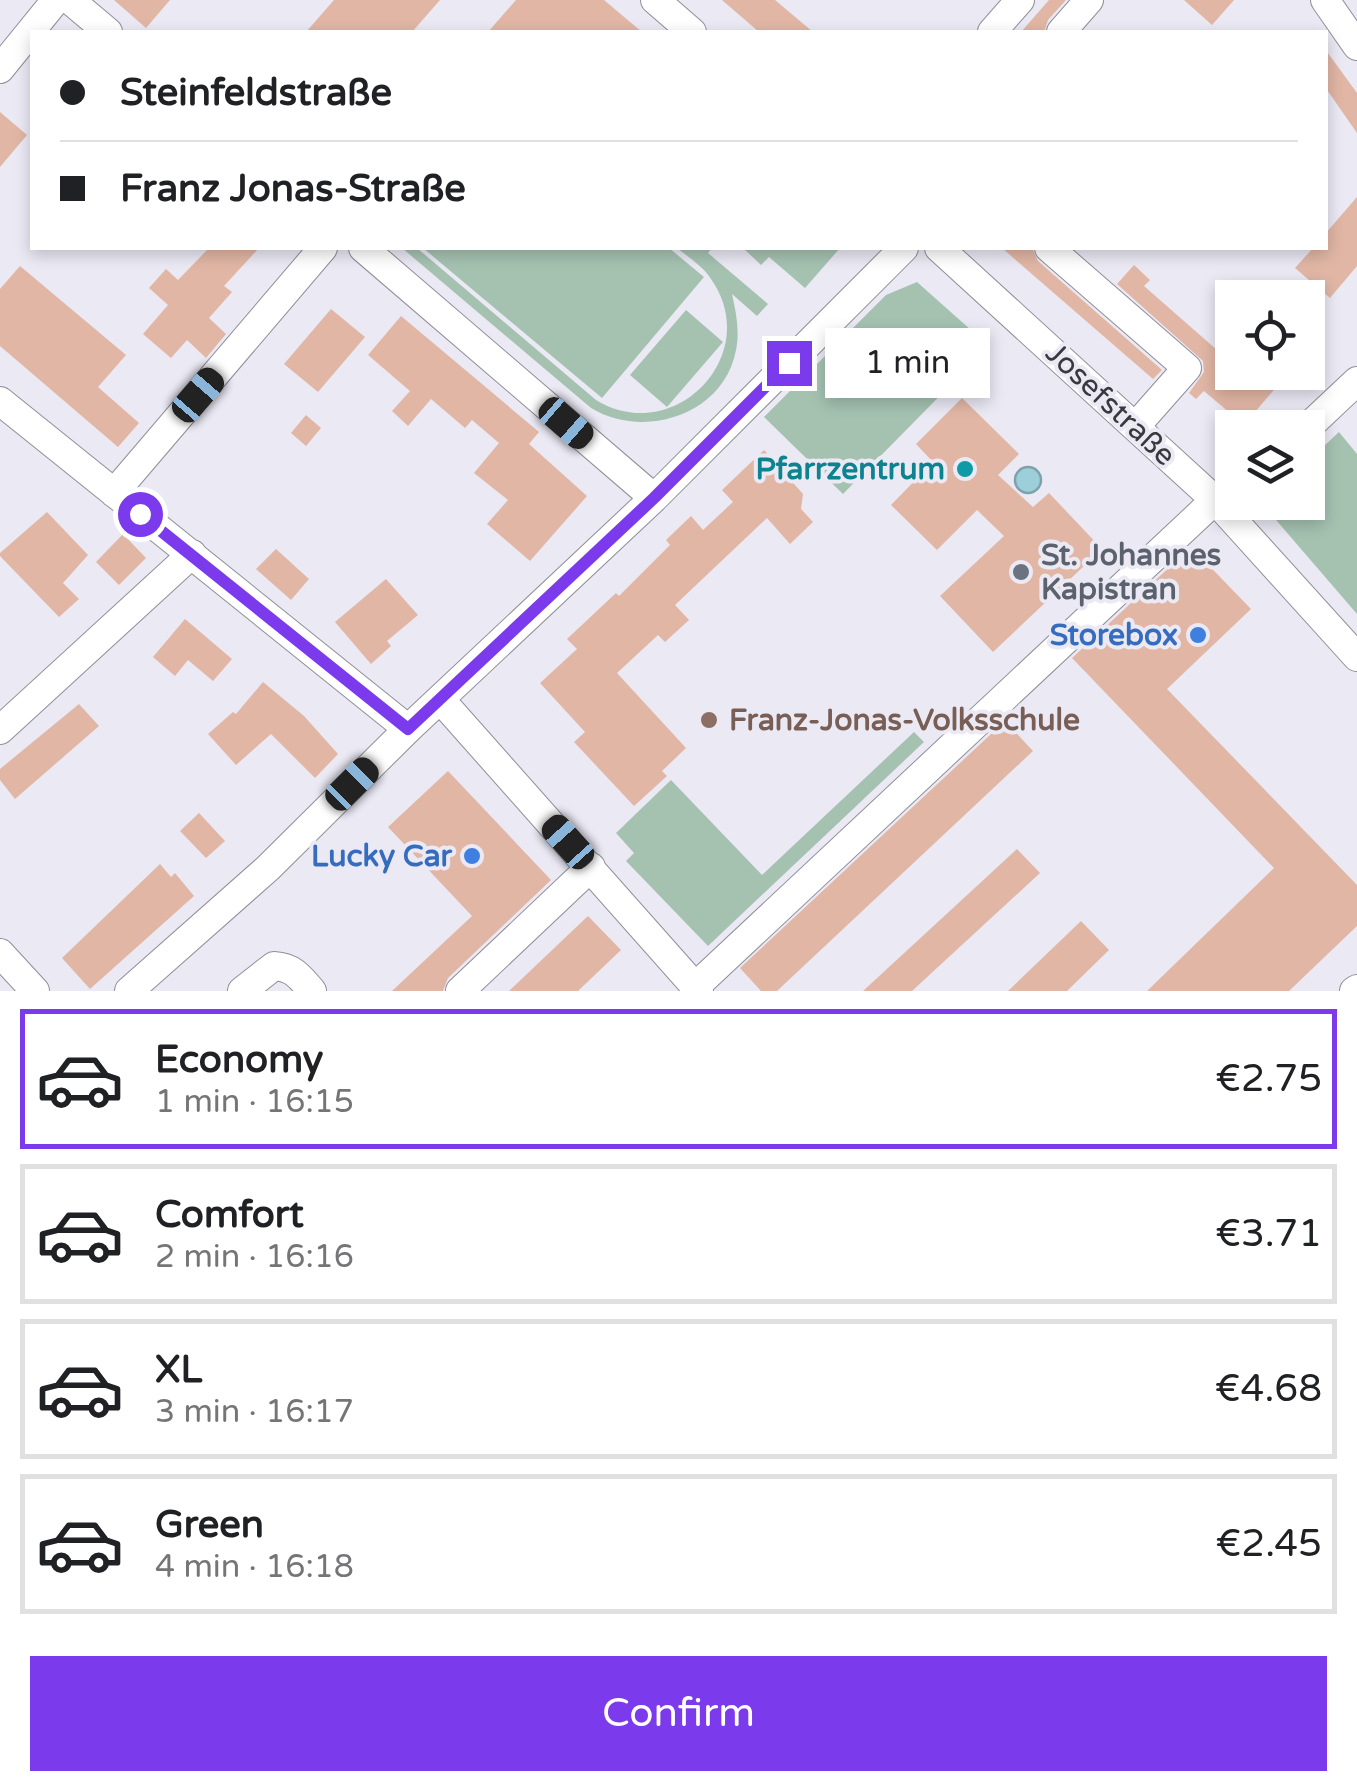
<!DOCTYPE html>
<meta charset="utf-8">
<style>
:root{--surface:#fff;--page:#f6f6f6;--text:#202124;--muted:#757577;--line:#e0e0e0;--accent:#7c3aed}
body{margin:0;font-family:"Varela Round",sans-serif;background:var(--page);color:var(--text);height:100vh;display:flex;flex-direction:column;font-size:38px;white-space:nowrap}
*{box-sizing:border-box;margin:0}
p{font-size:32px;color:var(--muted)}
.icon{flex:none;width:55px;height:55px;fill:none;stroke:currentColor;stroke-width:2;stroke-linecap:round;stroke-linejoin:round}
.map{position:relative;height:991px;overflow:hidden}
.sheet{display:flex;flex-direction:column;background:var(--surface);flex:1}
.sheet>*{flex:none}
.top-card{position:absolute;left:30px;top:30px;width:1298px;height:220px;border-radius:0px;box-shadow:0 5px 15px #0003;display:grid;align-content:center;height:220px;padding:0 30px;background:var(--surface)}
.controls{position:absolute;left:1215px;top:280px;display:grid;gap:20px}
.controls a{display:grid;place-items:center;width:110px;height:110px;border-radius:0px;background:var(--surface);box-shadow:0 5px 15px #0003;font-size:50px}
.end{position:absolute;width:45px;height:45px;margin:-22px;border:12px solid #7c3aed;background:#fff;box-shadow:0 0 0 5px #fff}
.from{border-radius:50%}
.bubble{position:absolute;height:70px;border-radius:0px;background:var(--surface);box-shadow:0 5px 15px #0003;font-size:32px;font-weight:600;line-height:70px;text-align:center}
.car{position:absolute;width:30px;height:60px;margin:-30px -15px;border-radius:12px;box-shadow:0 0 8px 2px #0007;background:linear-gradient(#222 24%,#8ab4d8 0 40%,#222 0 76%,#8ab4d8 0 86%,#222 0)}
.top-card b{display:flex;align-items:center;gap:35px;height:95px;font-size:38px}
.top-card b+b{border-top:2px solid var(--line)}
.top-card i{width:25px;height:25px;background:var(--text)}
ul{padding:18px 0 0;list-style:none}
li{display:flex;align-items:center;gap:30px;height:140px;margin:0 20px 15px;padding:0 10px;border:5px solid var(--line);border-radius:0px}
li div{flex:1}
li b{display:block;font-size:38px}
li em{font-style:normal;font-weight:600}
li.on{border-color:var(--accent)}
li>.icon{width:90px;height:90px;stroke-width:1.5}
.cta{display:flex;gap:20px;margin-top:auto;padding:20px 30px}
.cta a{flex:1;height:115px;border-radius:0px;background:var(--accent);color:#fff;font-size:40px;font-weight:600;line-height:115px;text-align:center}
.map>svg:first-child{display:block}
</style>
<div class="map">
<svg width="1357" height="991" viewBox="0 0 1357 991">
<rect width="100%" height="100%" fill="#eae9f4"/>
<path fill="#a5c2b1" d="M 402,248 L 417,248 L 596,400 C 675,448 764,354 711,279 C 703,266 688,257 677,248 L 712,248 L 708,253 L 768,304 L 757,316 L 732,294 C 736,312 740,331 736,350 C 724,415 644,440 591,408 Z
M 423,248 L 669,248 L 704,277 L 602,398 Z
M 743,248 L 840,248 L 805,288 L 769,257 L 761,265 Z
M 917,282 L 989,346 L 843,494 L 764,417 L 886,295 Z
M 686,310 L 723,342 L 667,407 L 630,375 Z
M 1339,432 L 1357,454 L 1357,614 L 1270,513 L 1269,503 L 1308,502 L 1308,461 Z
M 914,732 L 924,742 L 708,946 L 626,861 L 634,853 L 616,833 L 671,780 L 762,875 Z"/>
<path fill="#9ccfda" stroke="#7ea2ab" stroke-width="2.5" d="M1015 480a13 13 0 1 1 26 0a13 13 0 1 1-26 0Z"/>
<path fill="#e1b6a5" d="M 114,0 L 170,0 L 146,28 Z
M 334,0 L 440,0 L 412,32 L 306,32 Z
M 516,0 L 604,0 L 642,32 L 488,32 Z
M 722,0 L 775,0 L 813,32 L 759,32 Z
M 1049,0 L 1066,0 L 1048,20 L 1044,32 L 1021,32 Z
M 1184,0 L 1234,0 L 1212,25 Z
M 1325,49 L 1357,93 L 1357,133 L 1325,87 Z
M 0,112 L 27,135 L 0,167 Z
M 1357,197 L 1357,266 L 1330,298 L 1295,268 L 1313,248 L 1325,248 L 1325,234 Z
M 209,248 L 259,248 L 224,286 L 232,292 L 209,318 L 226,334 L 206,358 L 187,340 L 171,358 L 143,334 L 168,305 L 149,288 L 166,269 L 178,280 Z
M 1002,248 L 1032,248 L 1038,261 L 1162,370 L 1153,379 Z
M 1134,265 L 1150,280 L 1144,286 L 1217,350 L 1232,331 L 1232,372 L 1289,372 L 1244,425 L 1204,391 L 1196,399 L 1189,393 L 1204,372 L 1203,361 L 1117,284 Z
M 20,266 L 126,355 L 98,387 L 139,423 L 118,447 L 0,346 L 0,289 Z
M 331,309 L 365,337 L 318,392 L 284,364 Z
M 401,316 L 539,432 L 529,444 L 587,496 L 530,561 L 487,524 L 508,500 L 474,473 L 499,443 L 472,420 L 465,428 L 431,399 L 408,426 L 392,411 L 410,391 L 368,355 Z
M 962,398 L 1019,454 L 998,475 L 1033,507 L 1049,493 L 1102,549 L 993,652 L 940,596 L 1004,536 L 977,510 L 937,550 L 891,505 L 933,462 L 916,444 Z
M 306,415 L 321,428 L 306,446 L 291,433 Z
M 764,450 L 803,494 L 801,509 L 813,522 L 790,544 L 767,518 L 675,605 L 689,620 L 665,642 L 658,635 L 617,673 L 686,748 L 662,771 L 667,776 L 634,806 L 574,742 L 585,732 L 540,683 L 577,649 L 567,639 L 616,593 L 619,596 L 670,545 L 666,540 L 691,516 L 703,530 L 733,502 L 722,490 Z
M 47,512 L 88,555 L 63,583 L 79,599 L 59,617 L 0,556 L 0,553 Z
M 123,534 L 146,558 L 119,585 L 96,562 Z
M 1191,547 L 1251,609 L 1167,689 L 1357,885 L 1357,926 L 1289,991 L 1147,991 L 1274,868 L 1072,658 Z
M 276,549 L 309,579 L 291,600 L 256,569 Z
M 386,579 L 418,615 L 387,641 L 391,646 L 371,664 L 335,622 Z
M 185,619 L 232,659 L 213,681 L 188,660 L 175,676 L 153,657 Z
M 263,682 L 304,716 L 338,754 L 315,778 L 271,734 L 236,765 L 208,734 L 233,712 L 236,714 Z
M 79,704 L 99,726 L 15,799 L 0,780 L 0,769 Z
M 1005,721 L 1033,751 L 777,991 L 761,991 L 740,968 Z
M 448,771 L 551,880 L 448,978 L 443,991 L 392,991 L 472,916 L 388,827 Z
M 199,813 L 225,841 L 206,858 L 180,831 Z
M 1017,849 L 1040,873 L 912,991 L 863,991 Z
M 160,864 L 171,877 L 175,873 L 194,896 L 90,989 L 62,958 Z
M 588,916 L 621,950 L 578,991 L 509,991 Z
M 1081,921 L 1109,950 L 1067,991 L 1008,991 Z"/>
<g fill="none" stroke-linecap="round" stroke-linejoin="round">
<defs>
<path id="minor" d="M 70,0 L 108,32
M 655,0 L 692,32
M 1325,0 L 1357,46
M 992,32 L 1020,0
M 1061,32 L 1089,0
M 0,69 L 56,0
M 363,248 L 654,498
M 939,248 L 1215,500 L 1357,657
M 1049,248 L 1187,368 L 1135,427
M 0,401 L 408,729
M 1307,428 L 1357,381
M 114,493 L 323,248
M 440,699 L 699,991
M 0,730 L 192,554
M 0,953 L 35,991
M 695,987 L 1215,500
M 129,991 L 268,868 L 408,729 L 654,498 L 904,248
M 242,991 L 274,966 C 293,967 300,977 312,991
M 460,991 L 591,867
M 1354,991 L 1357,989"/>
</defs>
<use href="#minor" stroke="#8f8f99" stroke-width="30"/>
<use href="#minor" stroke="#fff" stroke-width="28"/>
</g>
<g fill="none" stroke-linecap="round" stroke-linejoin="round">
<path stroke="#7c3aed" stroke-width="12" d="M 140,514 L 408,729 L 654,498 L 789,363"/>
</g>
<circle fill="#0f9aa8" stroke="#eae9f4" stroke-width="4" cx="965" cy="469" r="10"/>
<circle fill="#6b7280" stroke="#eae9f4" stroke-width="4" cx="1021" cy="572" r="10"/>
<g fill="#3f7fe0" stroke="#eae9f4" stroke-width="4">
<circle cx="1198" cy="635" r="10"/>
<circle cx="472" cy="856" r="10"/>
</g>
<circle fill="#8d6e63" stroke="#eae9f4" stroke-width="4" cx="709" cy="720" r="10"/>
<g text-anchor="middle" stroke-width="8" stroke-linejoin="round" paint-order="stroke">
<g font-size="30" fill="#39393d" stroke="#eae9f4">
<text transform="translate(1111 404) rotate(43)" y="10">Josefstraße</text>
</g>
<g font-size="30" font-weight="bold" fill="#0d838f" stroke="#eae9f4" text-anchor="end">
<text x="945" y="479">Pfarrzentrum</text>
</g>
<g font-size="30" font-weight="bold" fill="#5b616d" stroke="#eae9f4" text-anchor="start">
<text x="1041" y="565">St. Johannes<tspan x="1041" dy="34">Kapistran</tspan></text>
</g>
<g font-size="30" font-weight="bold" fill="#366cbe" stroke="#eae9f4" text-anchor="end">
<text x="1178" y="645">Storebox</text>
<text x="452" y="866">Lucky Car</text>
</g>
<g font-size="30" font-weight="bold" fill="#785e54" stroke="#eae9f4" text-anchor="start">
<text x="729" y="730">Franz-Jonas-Volksschule</text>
</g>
</g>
</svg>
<div class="controls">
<a><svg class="icon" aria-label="locate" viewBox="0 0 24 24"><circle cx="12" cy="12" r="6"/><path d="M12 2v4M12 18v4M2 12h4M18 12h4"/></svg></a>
<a><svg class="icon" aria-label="layers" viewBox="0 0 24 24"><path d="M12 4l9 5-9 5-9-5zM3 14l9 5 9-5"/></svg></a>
</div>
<i class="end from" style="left:140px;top:514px"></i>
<i class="end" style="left:789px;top:363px"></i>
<div class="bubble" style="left:825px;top:328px;width:165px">1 min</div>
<i class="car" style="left:198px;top:395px;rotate:41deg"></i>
<i class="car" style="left:566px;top:423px;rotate:131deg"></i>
<i class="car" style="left:352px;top:784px;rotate:45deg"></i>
<i class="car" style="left:568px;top:842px;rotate:318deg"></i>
<div class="top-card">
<b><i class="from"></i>Steinfeldstraße</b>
<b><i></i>Franz Jonas-Straße</b>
</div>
</div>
<section class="sheet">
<ul>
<li class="on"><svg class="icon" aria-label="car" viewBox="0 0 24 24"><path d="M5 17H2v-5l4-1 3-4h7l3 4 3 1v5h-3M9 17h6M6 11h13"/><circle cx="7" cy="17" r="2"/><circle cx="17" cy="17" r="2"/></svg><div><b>Economy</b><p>1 min · 16:15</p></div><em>€2.75</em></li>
<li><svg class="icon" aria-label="car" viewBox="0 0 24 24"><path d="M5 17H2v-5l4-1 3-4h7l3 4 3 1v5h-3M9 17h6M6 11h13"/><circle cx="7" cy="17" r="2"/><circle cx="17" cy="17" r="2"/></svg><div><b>Comfort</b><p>2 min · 16:16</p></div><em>€3.71</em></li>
<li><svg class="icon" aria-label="car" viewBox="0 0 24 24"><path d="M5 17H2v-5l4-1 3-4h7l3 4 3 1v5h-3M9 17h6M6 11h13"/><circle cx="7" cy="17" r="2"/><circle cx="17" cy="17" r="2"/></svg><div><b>XL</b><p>3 min · 16:17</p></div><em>€4.68</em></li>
<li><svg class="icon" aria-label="car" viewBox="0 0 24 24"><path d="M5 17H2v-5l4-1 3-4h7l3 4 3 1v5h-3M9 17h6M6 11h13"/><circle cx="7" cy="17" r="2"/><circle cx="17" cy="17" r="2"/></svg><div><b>Green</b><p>4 min · 16:18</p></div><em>€2.45</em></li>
</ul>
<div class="cta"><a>Confirm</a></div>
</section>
